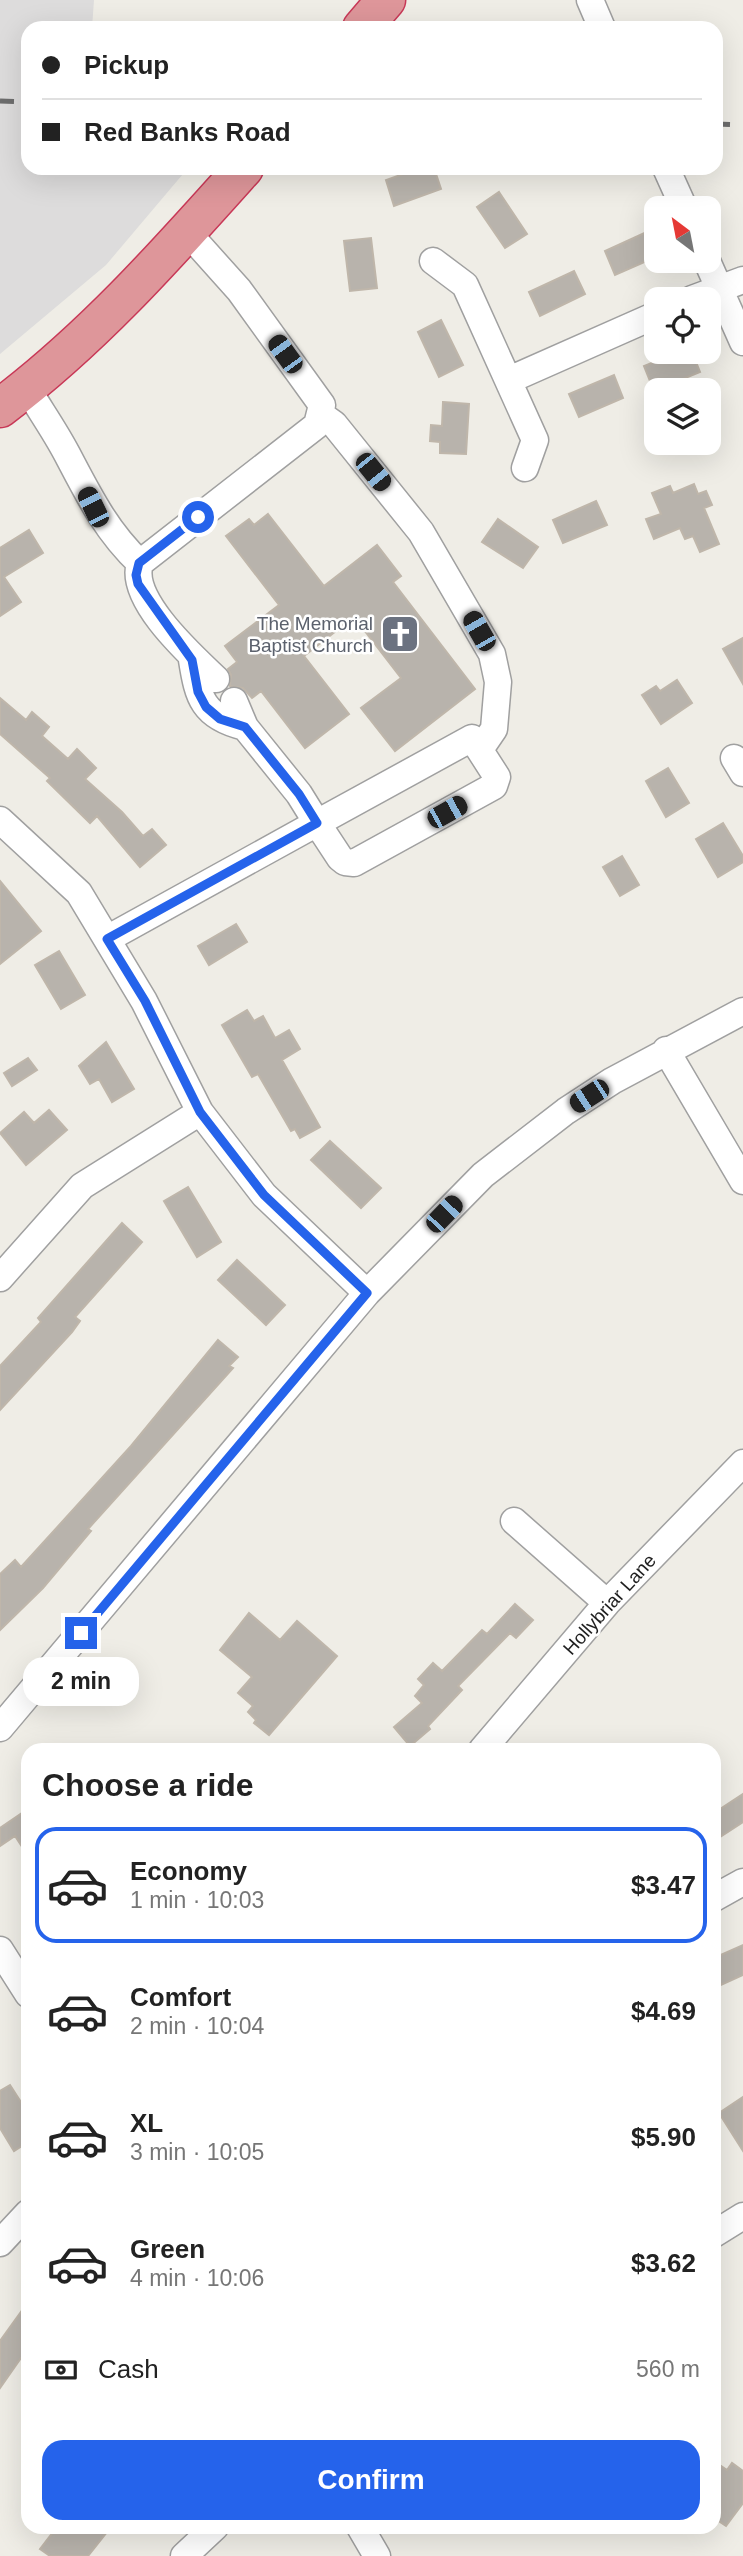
<!DOCTYPE html>
<meta charset="utf-8">
<style>
:root{--surface:#fff;--page:#f6f6f6;--text:#222;--muted:#767676;--line:#e0e0e0;--accent:#2563eb}
body{margin:0;font-family:Helvetica,sans-serif;background:var(--page);color:var(--text);height:100vh;display:flex;flex-direction:column;font-size:26px;white-space:nowrap}
*{box-sizing:border-box;margin:0}
p{font-size:23px;color:var(--muted)}
.icon{flex:none;width:38px;height:38px;fill:none;stroke:currentColor;stroke-width:2;stroke-linecap:round;stroke-linejoin:round}
.map{position:relative;flex:1;overflow:hidden}
.sheet{position:absolute;left:21px;top:1743px;width:700px;height:791px;display:flex;flex-direction:column;background:var(--surface);border-radius:21px;box-shadow:0 7px 28px #0002}
.sheet>*{flex:none}
.banner{position:absolute;left:21px;top:21px;width:702px;height:154px;border-radius:21px;box-shadow:0 7px 28px #0002;display:grid;align-content:center;height:154px;padding:0 21px;background:var(--surface)}
.needle{width:46px;rotate:328deg}
.buttons{position:absolute;left:644px;top:196px;display:grid;gap:14px}
.buttons a{display:grid;place-items:center;width:77px;height:77px;border-radius:14px;background:var(--surface);box-shadow:0 7px 28px #0002;font-size:35px}
.end{position:absolute;width:32px;height:32px;margin:-16px;border:9px solid #2563eb;background:#fff;box-shadow:0 0 0 4px #fff}
.from{border-radius:50%}
.bubble{position:absolute;height:49px;border-radius:21px;background:var(--surface);box-shadow:0 7px 28px #0002;font-size:23px;font-weight:700;line-height:49px;text-align:center}
.car{position:absolute;width:21px;height:42px;margin:-21px -10px;border-radius:9px;box-shadow:0 0 5px 2px #0007;background:linear-gradient(#222 24%,#8ab4d8 0 40%,#222 0 76%,#8ab4d8 0 86%,#222 0)}
.banner b{display:flex;align-items:center;gap:24px;height:66px;font-size:26px}
.banner b+b{border-top:2px solid var(--line)}
.banner i{width:18px;height:18px;background:var(--text)}
ul{padding:0;list-style:none}
li{display:flex;align-items:center;gap:21px;height:116px;margin:0 14px 10px;padding:0 7px;border:4px solid transparent;border-radius:21px}
li div{flex:1}
li b{display:block;font-size:26px}
li em{font-style:normal;font-weight:700}
li.on{border-color:var(--accent)}
li>.icon{width:63px;height:63px;stroke-width:1.5}
h2{padding:0 21px;font-size:32px;line-height:84px}
.pay{display:flex;align-items:center;gap:18px;height:77px;padding:0 21px;font-size:26px}
.pay p{margin-inline-start:auto}
.button{display:flex;gap:14px;margin-top:auto;padding:14px 21px}
.button a{flex:1;height:80px;border-radius:21px;background:var(--accent);color:#fff;font-size:28px;font-weight:700;line-height:80px;text-align:center}
.map>svg:first-child{display:block}
</style>
<div class="map">
<svg width="743" height="2556" viewBox="0 0 743 2556">
<rect width="100%" height="100%" fill="#efede6"/>
<path fill="#dddcdc" d="M 0,0 L 94,0 L 92,28 L 28,28 L 28,168 L 188,168 L 106,265 L 0,354 Z"/>
<path fill="#b8b3ac" stroke="#bfb6aa" stroke-width="2" d="M 420,168 L 434,168 L 441,189 L 394,206 L 386,180 Z
M 499,192 L 527,234 L 505,248 L 477,207 Z
M 649,231 L 656,257 L 615,275 L 605,251 Z
M 371,238 L 377,288 L 350,291 L 344,241 Z
M 574,271 L 585,294 L 540,316 L 529,292 Z
M 441,320 L 463,365 L 439,377 L 418,332 Z
M 679,352 L 692,352 L 700,372 L 654,391 L 644,366 Z
M 614,375 L 623,398 L 579,417 L 569,394 Z
M 443,402 L 469,404 L 466,454 L 440,453 L 440,442 L 430,441 L 431,425 L 442,426 Z
M 694,484 L 698,494 L 706,491 L 712,505 L 704,508 L 719,544 L 700,552 L 693,536 L 685,539 L 680,528 L 654,539 L 646,519 L 661,514 L 652,493 L 670,486 L 673,493 Z
M 596,501 L 607,525 L 563,543 L 553,520 Z
M 268,514 L 324,586 L 377,545 L 401,576 L 393,582 L 475,689 L 395,751 L 361,708 L 401,678 L 354,617 L 304,656 L 349,714 L 305,748 L 261,691 L 252,698 L 243,688 L 230,686 L 231,675 L 228,669 L 237,662 L 225,646 L 279,605 L 226,536 L 249,519 L 254,525 Z
M 498,519 L 538,547 L 523,568 L 482,542 Z
M 29,530 L 43,553 L 4,577 L 21,602 L 0,616 L 0,548 Z
M 743,638 L 743,684 L 723,649 Z
M 677,680 L 692,703 L 661,724 L 642,695 L 656,686 L 660,691 Z
M 0,698 L 26,720 L 32,712 L 49,727 L 42,736 L 68,759 L 77,749 L 96,768 L 85,779 L 122,812 L 143,836 L 152,829 L 166,845 L 140,867 L 97,816 L 90,823 L 47,781 L 50,778 L 0,734 Z
M 668,768 L 689,803 L 666,817 L 646,781 Z
M 723,823 L 743,856 L 743,862 L 718,877 L 696,839 Z
M 622,856 L 639,885 L 620,896 L 603,867 Z
M 0,881 L 41,931 L 0,964 Z
M 236,924 L 247,942 L 209,965 L 198,946 Z
M 59,951 L 85,995 L 61,1009 L 35,965 Z
M 247,1010 L 254,1021 L 263,1016 L 275,1038 L 289,1030 L 300,1049 L 282,1060 L 320,1127 L 300,1138 L 295,1129 L 291,1131 L 258,1074 L 252,1077 L 222,1025 Z
M 106,1042 L 134,1089 L 112,1102 L 99,1079 L 90,1084 L 79,1066 Z
M 28,1058 L 37,1070 L 12,1086 L 4,1073 Z
M 49,1110 L 67,1130 L 26,1165 L 0,1133 L 24,1112 L 34,1123 Z
M 330,1141 L 381,1188 L 361,1208 L 311,1160 Z
M 188,1187 L 221,1242 L 197,1257 L 164,1201 Z
M 122,1223 L 142,1242 L 75,1317 L 80,1321 L 72,1332 L 0,1410 L 0,1366 L 41,1322 L 38,1318 Z
M 237,1260 L 285,1305 L 266,1325 L 218,1280 Z
M 218,1340 L 238,1357 L 229,1366 L 233,1368 L 88,1529 L 91,1531 L 43,1588 L 0,1630 L 0,1574 L 15,1560 L 21,1567 L 131,1446 Z
M 515,1604 L 533,1620 L 516,1638 L 510,1633 L 458,1686 L 462,1690 L 428,1726 L 430,1729 L 410,1746 L 394,1727 L 422,1703 L 415,1696 L 424,1685 L 418,1679 L 433,1663 L 442,1671 L 482,1630 L 487,1634 Z
M 249,1613 L 280,1640 L 297,1621 L 337,1656 L 269,1735 L 254,1723 L 256,1720 L 248,1712 L 253,1706 L 238,1693 L 252,1677 L 220,1650 Z
M 743,1794 L 743,1822 L 714,1841 L 714,1813 Z
M 28,1809 L 28,1856 L 15,1836 L 0,1846 L 0,1828 Z
M 743,1945 L 743,1975 L 721,1985 L 714,1968 L 714,1958 Z
M 10,2085 L 28,2113 L 28,2142 L 14,2151 L 0,2128 L 0,2091 Z
M 743,2097 L 743,2151 L 719,2113 Z
M 28,2302 L 28,2348 L 0,2388 L 0,2341 Z
M 714,2461 L 727,2470 L 732,2463 L 743,2471 L 743,2503 L 726,2526 L 714,2518 Z
M 57,2527 L 111,2527 L 88,2556 L 50,2556 L 40,2549 Z"/>
<g fill="none" stroke-linecap="round" stroke-linejoin="round">
<defs>
<path id="minor" d="M 590,0 L 602,28
M 666,168 L 684,208
M 433,261 L 465,285 L 535,440 L 525,468
M 707,261 L 743,342
M 692,299 L 743,280
M 509,380 L 656,315
M 27,388 C 40,410 55,431 67,454 C 88,494 106,531 140,563 L 317,425 L 322,405 L 239,290 L 187,232
M 320,414 L 334,424 L 421,532 L 492,654 L 498,682 L 494,729 L 481,748
M 140,563 C 128,599 191,655 216,679
M 192,660 C 198,698 203,717 245,727
M 472,738 L 497,777 L 494,786 L 354,863 L 345,862 L 340,858 L 317,823 Z
M 734,758 L 743,773
M 0,820 L 79,893 L 144,1001 L 200,1112 L 264,1195 L 367,1293
M 107,939 L 317,823 L 299,794 L 245,727 L 234,701
M 666,1050 L 743,1181
M 0,1278 L 82,1186 L 200,1112
M 514,1521 L 607,1603
M 0,1728 L 367,1293 L 483,1175 L 566,1111 L 612,1081 L 743,1011
M 482,1750 L 607,1603 L 743,1463
M 714,1898 L 743,1882
M 0,1950 L 28,1994
M 714,2234 L 743,2216
M 0,2243 L 28,2213
M 360,2527 L 377,2556
M 184,2556 L 215,2527"/>
<path id="highway" d="M 362,28 L 386,0
M 0,408 C 92,339 168,253 244,168"/>
</defs>
<use href="#minor" stroke="#a0a0a0" stroke-width="29"/>
<use href="#highway" stroke="#c83857" stroke-width="41"/>
<use href="#minor" stroke="#fff" stroke-width="26"/>
<use href="#highway" stroke="#de969a" stroke-width="38"/>
<path stroke="#6d6d6d" stroke-width="5" stroke-dasharray="14 14" stroke-linecap="butt" d="M 0,101 L 28,102
M 716,124 L 743,125"/>
</g>
<g fill="none" stroke-linecap="round" stroke-linejoin="round">
<path stroke="#2563eb" stroke-width="9" d="M 81,1633 L 367,1293 L 264,1195 L 200,1112 L 145,1001 L 107,939 L 317,823 L 299,794 L 245,727 L 220,719 L 206,707 L 198,692 L 192,660 L 138,584 L 136,575 L 139,563 L 198,517"/>
</g>
<defs>
<symbol id="church-square" viewBox="-11 -11 22 22"><rect x="-9" y="-9" width="18" height="18" rx="4" fill="#6b7280" stroke="#fff"/><path d="M-1.2-6h2.4v3.5h3.3v2.4h-3.3V6h-2.4V-.1h-3.3v-2.4h3.3Z" fill="#fff"/></symbol>
</defs>
<g fill-rule="evenodd">
<use href="#church-square" x="378" y="612" width="44" height="44"/>
</g>
<g text-anchor="middle" stroke-width="5" stroke-linejoin="round" paint-order="stroke">
<g font-size="19" fill="#5b616d" stroke="#fff" text-anchor="end">
<text x="373" y="630">The Memorial<tspan x="373" dy="22">Baptist Church</tspan></text>
</g>
<g font-size="19" fill="#1f1f1f" stroke="#fff">
<text transform="translate(609 1604) rotate(-48)" y="7">Hollybriar Lane</text>
</g>
</g>
</svg>
<div class="buttons">
<a><svg class="needle" viewBox="-14 -14 28 28"><path d="M0-13l5 13h-10z" fill="#e53935"/><path d="M0 13l5-13h-10z" fill="#767676"/></svg></a>
<a><svg class="icon" aria-label="locate" viewBox="0 0 24 24"><circle cx="12" cy="12" r="6"/><path d="M12 2v4M12 18v4M2 12h4M18 12h4"/></svg></a>
<a><svg class="icon" aria-label="layers" viewBox="0 0 24 24"><path d="M12 4l9 5-9 5-9-5zM3 14l9 5 9-5"/></svg></a>
</div>
<i class="end from" style="left:198px;top:517px"></i>
<i class="end" style="left:81px;top:1633px"></i>
<div class="bubble" style="left:23px;top:1657px;width:116px">2 min</div>
<i class="car" style="left:285px;top:354px;rotate:324deg"></i>
<i class="car" style="left:373px;top:472px;rotate:141deg"></i>
<i class="car" style="left:93px;top:507px;rotate:334deg"></i>
<i class="car" style="left:479px;top:631px;rotate:330deg"></i>
<i class="car" style="left:447px;top:812px;rotate:61deg"></i>
<i class="car" style="left:589px;top:1096px;rotate:237deg"></i>
<i class="car" style="left:444px;top:1214px;rotate:44deg"></i>
<div class="banner">
<b><i class="from"></i>Pickup</b>
<b><i></i>Red Banks Road</b>
</div>
<section class="sheet">
<h2>Choose a ride</h2>
<ul>
<li class="on"><svg class="icon" aria-label="car" viewBox="0 0 24 24"><path d="M5 17H2v-5l4-1 3-4h7l3 4 3 1v5h-3M9 17h6M6 11h13"/><circle cx="7" cy="17" r="2"/><circle cx="17" cy="17" r="2"/></svg><div><b>Economy</b><p>1 min · 10:03</p></div><em>$3.47</em></li>
<li><svg class="icon" aria-label="car" viewBox="0 0 24 24"><path d="M5 17H2v-5l4-1 3-4h7l3 4 3 1v5h-3M9 17h6M6 11h13"/><circle cx="7" cy="17" r="2"/><circle cx="17" cy="17" r="2"/></svg><div><b>Comfort</b><p>2 min · 10:04</p></div><em>$4.69</em></li>
<li><svg class="icon" aria-label="car" viewBox="0 0 24 24"><path d="M5 17H2v-5l4-1 3-4h7l3 4 3 1v5h-3M9 17h6M6 11h13"/><circle cx="7" cy="17" r="2"/><circle cx="17" cy="17" r="2"/></svg><div><b>XL</b><p>3 min · 10:05</p></div><em>$5.90</em></li>
<li><svg class="icon" aria-label="car" viewBox="0 0 24 24"><path d="M5 17H2v-5l4-1 3-4h7l3 4 3 1v5h-3M9 17h6M6 11h13"/><circle cx="7" cy="17" r="2"/><circle cx="17" cy="17" r="2"/></svg><div><b>Green</b><p>4 min · 10:06</p></div><em>$3.62</em></li>
</ul>
<div class="pay"><svg class="icon" aria-label="cash" viewBox="0 0 24 24"><path d="M3 7h18v10H3z"/><circle cx="12" cy="12" r="2"/></svg>Cash<p>560 m</p></div>
<div class="button"><a>Confirm</a></div>
</section>
</div>
